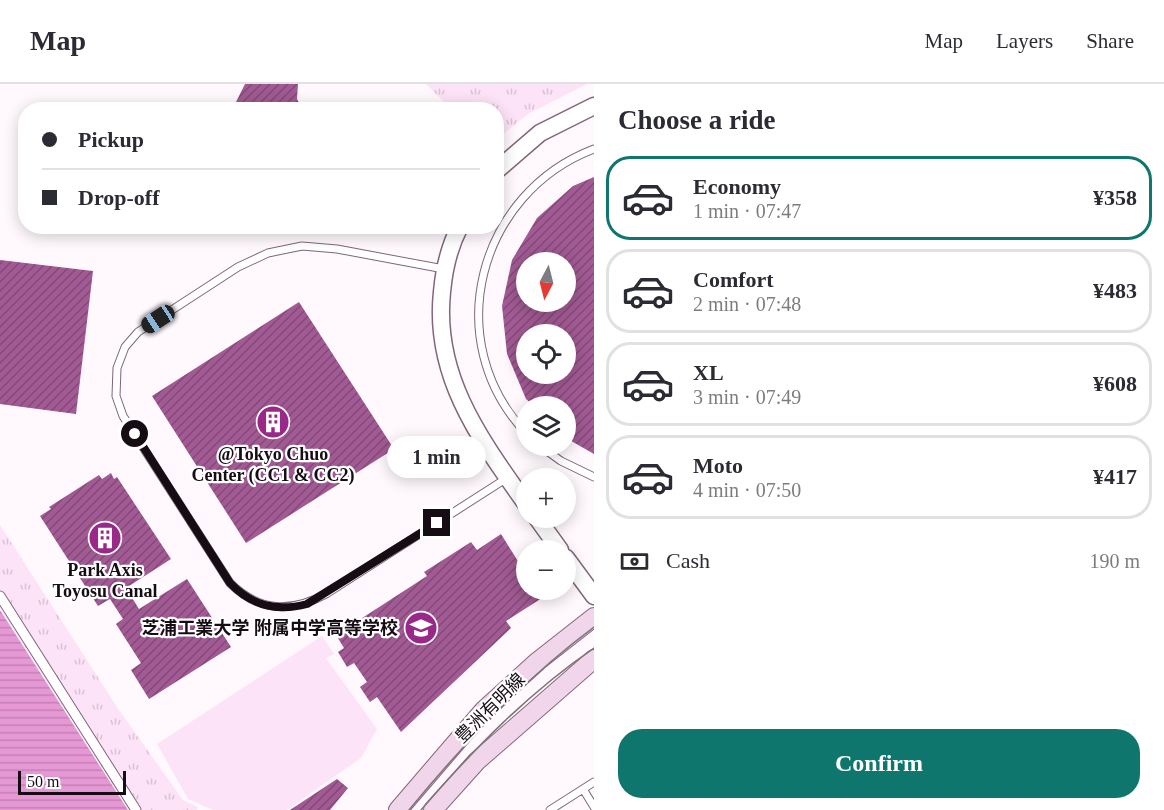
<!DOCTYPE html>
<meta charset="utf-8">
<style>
:root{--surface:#fff;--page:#f7f7f7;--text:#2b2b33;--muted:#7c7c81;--line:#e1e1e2;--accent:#0f766e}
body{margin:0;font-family:"Times New Roman","Noto Sans JP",serif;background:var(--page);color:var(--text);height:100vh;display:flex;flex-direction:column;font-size:22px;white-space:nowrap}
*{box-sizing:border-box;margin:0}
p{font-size:20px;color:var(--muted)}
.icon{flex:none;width:33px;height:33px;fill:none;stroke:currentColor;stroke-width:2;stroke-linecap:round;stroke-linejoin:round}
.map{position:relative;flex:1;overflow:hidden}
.drawer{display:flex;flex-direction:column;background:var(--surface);width:570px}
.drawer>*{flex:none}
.guide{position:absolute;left:18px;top:18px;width:486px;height:132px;border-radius:24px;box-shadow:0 3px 15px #0003;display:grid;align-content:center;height:132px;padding:0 24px;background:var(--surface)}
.needle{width:39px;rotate:187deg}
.tools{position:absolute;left:516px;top:168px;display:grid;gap:12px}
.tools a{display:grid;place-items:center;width:60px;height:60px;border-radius:50%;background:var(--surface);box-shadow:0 3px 15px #0003;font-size:30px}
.scale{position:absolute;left:18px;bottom:15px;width:108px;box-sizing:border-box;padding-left:6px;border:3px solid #160d14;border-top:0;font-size:16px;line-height:21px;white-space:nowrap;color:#160d14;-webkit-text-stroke:4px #fff;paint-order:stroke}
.end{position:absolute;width:27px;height:27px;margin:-14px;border:8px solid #160d14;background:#fff;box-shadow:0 0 0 3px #fff}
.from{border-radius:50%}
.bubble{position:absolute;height:42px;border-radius:21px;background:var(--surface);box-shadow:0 3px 15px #0003;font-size:20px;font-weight:600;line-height:42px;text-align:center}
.car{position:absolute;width:18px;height:36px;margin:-18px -9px;border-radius:8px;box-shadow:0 0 4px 2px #0007;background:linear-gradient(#222 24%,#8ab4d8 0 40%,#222 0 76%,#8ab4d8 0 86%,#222 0)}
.guide b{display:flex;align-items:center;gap:21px;height:57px;font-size:22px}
.guide b+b{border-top:2px solid var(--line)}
.guide i{width:15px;height:15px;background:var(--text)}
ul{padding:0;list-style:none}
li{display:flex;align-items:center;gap:18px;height:84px;margin:0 12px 9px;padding:0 12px;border:3px solid var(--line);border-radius:24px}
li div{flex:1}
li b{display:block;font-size:22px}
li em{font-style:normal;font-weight:600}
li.current{border-color:var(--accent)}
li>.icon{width:54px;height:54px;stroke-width:1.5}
h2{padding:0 24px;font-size:27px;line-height:72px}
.pay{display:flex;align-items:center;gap:15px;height:66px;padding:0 24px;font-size:22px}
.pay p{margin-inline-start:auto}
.action{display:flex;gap:12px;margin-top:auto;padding:12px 24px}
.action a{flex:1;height:69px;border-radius:24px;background:var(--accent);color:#fff;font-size:24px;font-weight:600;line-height:69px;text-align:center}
header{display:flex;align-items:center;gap:36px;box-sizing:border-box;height:84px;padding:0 30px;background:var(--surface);border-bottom:2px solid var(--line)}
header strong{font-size:28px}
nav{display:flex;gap:33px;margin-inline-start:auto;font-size:21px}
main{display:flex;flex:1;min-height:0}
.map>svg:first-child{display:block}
</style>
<header>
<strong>Map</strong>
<nav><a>Map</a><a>Layers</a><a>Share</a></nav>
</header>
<main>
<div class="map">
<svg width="594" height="726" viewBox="0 0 594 726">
<defs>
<pattern id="grass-tufts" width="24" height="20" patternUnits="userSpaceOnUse" patternTransform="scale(1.5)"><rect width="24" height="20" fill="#fde3f7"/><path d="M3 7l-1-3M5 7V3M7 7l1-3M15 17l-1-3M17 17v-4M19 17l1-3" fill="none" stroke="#d8c2d3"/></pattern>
<pattern id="water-rules" width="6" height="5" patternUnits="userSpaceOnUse" patternTransform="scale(1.5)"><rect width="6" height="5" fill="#e598d4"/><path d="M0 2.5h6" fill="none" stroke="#c482b5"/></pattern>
<pattern id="building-hatch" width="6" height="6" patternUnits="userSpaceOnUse" patternTransform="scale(1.5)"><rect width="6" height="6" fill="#a15a93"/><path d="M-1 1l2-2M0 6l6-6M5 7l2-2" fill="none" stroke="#824977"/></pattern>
</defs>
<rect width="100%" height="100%" fill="#fff8fd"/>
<path fill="url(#grass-tufts)" d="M 426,0 L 587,0 L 528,30 L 497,55 L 496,26 L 451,25 Z
M 0,441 L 119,626 L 183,716 L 198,723 L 197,726 L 129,726 L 0,524 Z"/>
<path fill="#fde3f7" d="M 322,552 L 334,570 L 326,574 L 377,645 L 361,674 L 287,726 L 213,726 L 188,715 L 157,660 Z"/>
<path fill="url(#water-rules)" d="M 0,526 L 128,726 L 0,726 Z"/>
<path fill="url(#building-hatch)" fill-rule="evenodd" d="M 245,0 L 298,0 L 297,15 L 303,26 L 232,26 Z
M 594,93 L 594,370 L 566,354 L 566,322 L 534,322 L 526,315 L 507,270 L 502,222 L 512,176 L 537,134 L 573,102 ZM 526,178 L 566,178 L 566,218 L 526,218 ZM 526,250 L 566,250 L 566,290 L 526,290 Z
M 0,176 L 93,187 L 76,330 L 0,320 Z
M 299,218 L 394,365 L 246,459 L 152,312 Z
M 111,389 L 114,395 L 117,393 L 171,475 L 126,504 L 139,525 L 187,495 L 231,563 L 149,615 L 131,586 L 141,579 L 116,540 L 123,535 L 110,515 L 98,522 L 40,432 L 51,425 L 49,423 L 99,391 L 102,395 Z
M 501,450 L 526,490 L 526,506 L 537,506 L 542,514 L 506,537 L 511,544 L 401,648 L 377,613 L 370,618 L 360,603 L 367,598 L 354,579 L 347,583 L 338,568 L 344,564 L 336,551 L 427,492 L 424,488 L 471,458 L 477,466 Z
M 337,695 L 348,704 L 330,726 L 290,726 Z"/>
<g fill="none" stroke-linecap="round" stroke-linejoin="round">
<defs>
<path id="service" d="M 444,185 L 337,165 L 302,162 L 268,169 L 238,183 L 138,248 L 125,263 L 117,284 L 116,312 L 123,332 L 230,499 C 259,528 291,529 326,510 L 507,394
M 526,349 C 439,257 478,109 594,65
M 540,362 L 561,377 L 594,393
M 583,705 L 594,723
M 550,726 L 594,698"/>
<path id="pedestrian" d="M 0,512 L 136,726"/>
<path id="tertiary" d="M 496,87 L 540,49 L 594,22
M 460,142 C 449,163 444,185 442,208 C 433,292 480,355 526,420
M 537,434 L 560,466
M 566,474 L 594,512"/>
<path id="secondary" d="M 398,726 L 483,627 L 538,577 L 594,533
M 433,726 L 477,677 L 594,575"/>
</defs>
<use href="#service" stroke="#80667a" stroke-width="9"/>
<use href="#pedestrian" stroke="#80667a" stroke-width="11"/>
<use href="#tertiary" stroke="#80667a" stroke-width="19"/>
<use href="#secondary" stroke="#80667a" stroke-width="20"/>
<use href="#service" stroke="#fff" stroke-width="7"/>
<use href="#pedestrian" stroke="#fff" stroke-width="9"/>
<use href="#tertiary" stroke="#fff" stroke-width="16"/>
<use href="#secondary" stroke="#f1d5eb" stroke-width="18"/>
<path stroke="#7c747a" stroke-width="1.5" d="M 409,726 C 464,659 524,595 594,543
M 421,726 C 473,666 528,609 594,564"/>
</g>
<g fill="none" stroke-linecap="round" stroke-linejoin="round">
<path stroke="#160d14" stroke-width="8" d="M 135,350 L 230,499 C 252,522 277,528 307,520 L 437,439"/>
</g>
<defs>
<symbol id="building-disc" viewBox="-11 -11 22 22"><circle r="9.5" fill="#982988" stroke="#fff"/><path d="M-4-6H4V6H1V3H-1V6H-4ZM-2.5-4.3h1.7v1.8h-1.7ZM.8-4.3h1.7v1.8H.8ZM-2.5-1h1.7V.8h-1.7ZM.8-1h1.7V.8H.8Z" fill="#fff"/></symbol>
<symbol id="school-disc" viewBox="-11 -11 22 22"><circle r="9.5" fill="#982988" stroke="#fff"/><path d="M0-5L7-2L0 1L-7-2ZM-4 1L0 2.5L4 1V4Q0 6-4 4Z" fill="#fff"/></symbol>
</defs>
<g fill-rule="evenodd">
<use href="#building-disc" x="254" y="319" width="38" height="38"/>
<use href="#building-disc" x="86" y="435" width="38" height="38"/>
<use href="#school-disc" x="402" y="525" width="38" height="38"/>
</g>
<g text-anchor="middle" stroke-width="4.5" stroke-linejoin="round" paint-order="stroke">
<g font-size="18" font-weight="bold" fill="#160d14" stroke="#fff">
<text x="273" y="376">@Tokyo Chuo<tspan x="273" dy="21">Center (CC1 &amp; CC2)</tspan></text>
<text x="105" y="492">Park Axis<tspan x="105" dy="21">Toyosu Canal</tspan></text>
<text x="398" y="550" text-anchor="end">芝浦工業大学 附属中学高等学校</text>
</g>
<g font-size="18" fill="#160d14" stroke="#fff">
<text transform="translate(490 624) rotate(-45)" y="6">豊洲有明線</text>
</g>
</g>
</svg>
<div class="tools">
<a><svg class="needle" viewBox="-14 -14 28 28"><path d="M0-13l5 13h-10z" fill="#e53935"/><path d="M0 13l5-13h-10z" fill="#7c7c81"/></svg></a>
<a><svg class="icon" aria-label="locate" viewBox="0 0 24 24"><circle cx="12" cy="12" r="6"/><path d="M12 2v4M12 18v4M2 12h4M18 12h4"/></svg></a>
<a><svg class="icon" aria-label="layers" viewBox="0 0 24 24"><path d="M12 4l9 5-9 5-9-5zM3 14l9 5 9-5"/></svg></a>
<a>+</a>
<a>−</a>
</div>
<div class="scale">50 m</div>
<i class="end from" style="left:135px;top:350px"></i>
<i class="end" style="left:437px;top:439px"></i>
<div class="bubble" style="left:387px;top:352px;width:99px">1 min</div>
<i class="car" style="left:158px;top:235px;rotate:237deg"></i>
<div class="guide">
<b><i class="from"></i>Pickup</b>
<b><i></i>Drop-off</b>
</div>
</div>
<section class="drawer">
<h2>Choose a ride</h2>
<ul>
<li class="current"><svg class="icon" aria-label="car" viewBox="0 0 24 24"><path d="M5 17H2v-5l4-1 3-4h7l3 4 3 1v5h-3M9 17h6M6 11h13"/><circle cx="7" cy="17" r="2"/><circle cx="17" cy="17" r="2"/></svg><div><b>Economy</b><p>1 min · 07:47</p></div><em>¥358</em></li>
<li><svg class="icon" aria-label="car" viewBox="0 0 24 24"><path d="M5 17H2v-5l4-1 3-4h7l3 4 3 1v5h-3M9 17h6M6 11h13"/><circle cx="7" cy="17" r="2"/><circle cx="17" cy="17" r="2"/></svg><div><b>Comfort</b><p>2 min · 07:48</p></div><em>¥483</em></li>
<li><svg class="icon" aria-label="car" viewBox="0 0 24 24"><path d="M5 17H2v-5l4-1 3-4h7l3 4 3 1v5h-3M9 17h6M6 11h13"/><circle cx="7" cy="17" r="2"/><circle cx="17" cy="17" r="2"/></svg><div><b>XL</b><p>3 min · 07:49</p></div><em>¥608</em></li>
<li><svg class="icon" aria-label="car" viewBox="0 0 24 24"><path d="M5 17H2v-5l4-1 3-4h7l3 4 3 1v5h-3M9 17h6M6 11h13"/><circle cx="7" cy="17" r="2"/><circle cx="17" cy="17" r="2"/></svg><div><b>Moto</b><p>4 min · 07:50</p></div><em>¥417</em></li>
</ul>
<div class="pay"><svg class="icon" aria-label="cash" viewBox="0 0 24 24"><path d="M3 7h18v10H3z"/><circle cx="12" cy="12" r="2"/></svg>Cash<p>190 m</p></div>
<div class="action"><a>Confirm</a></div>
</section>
</main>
